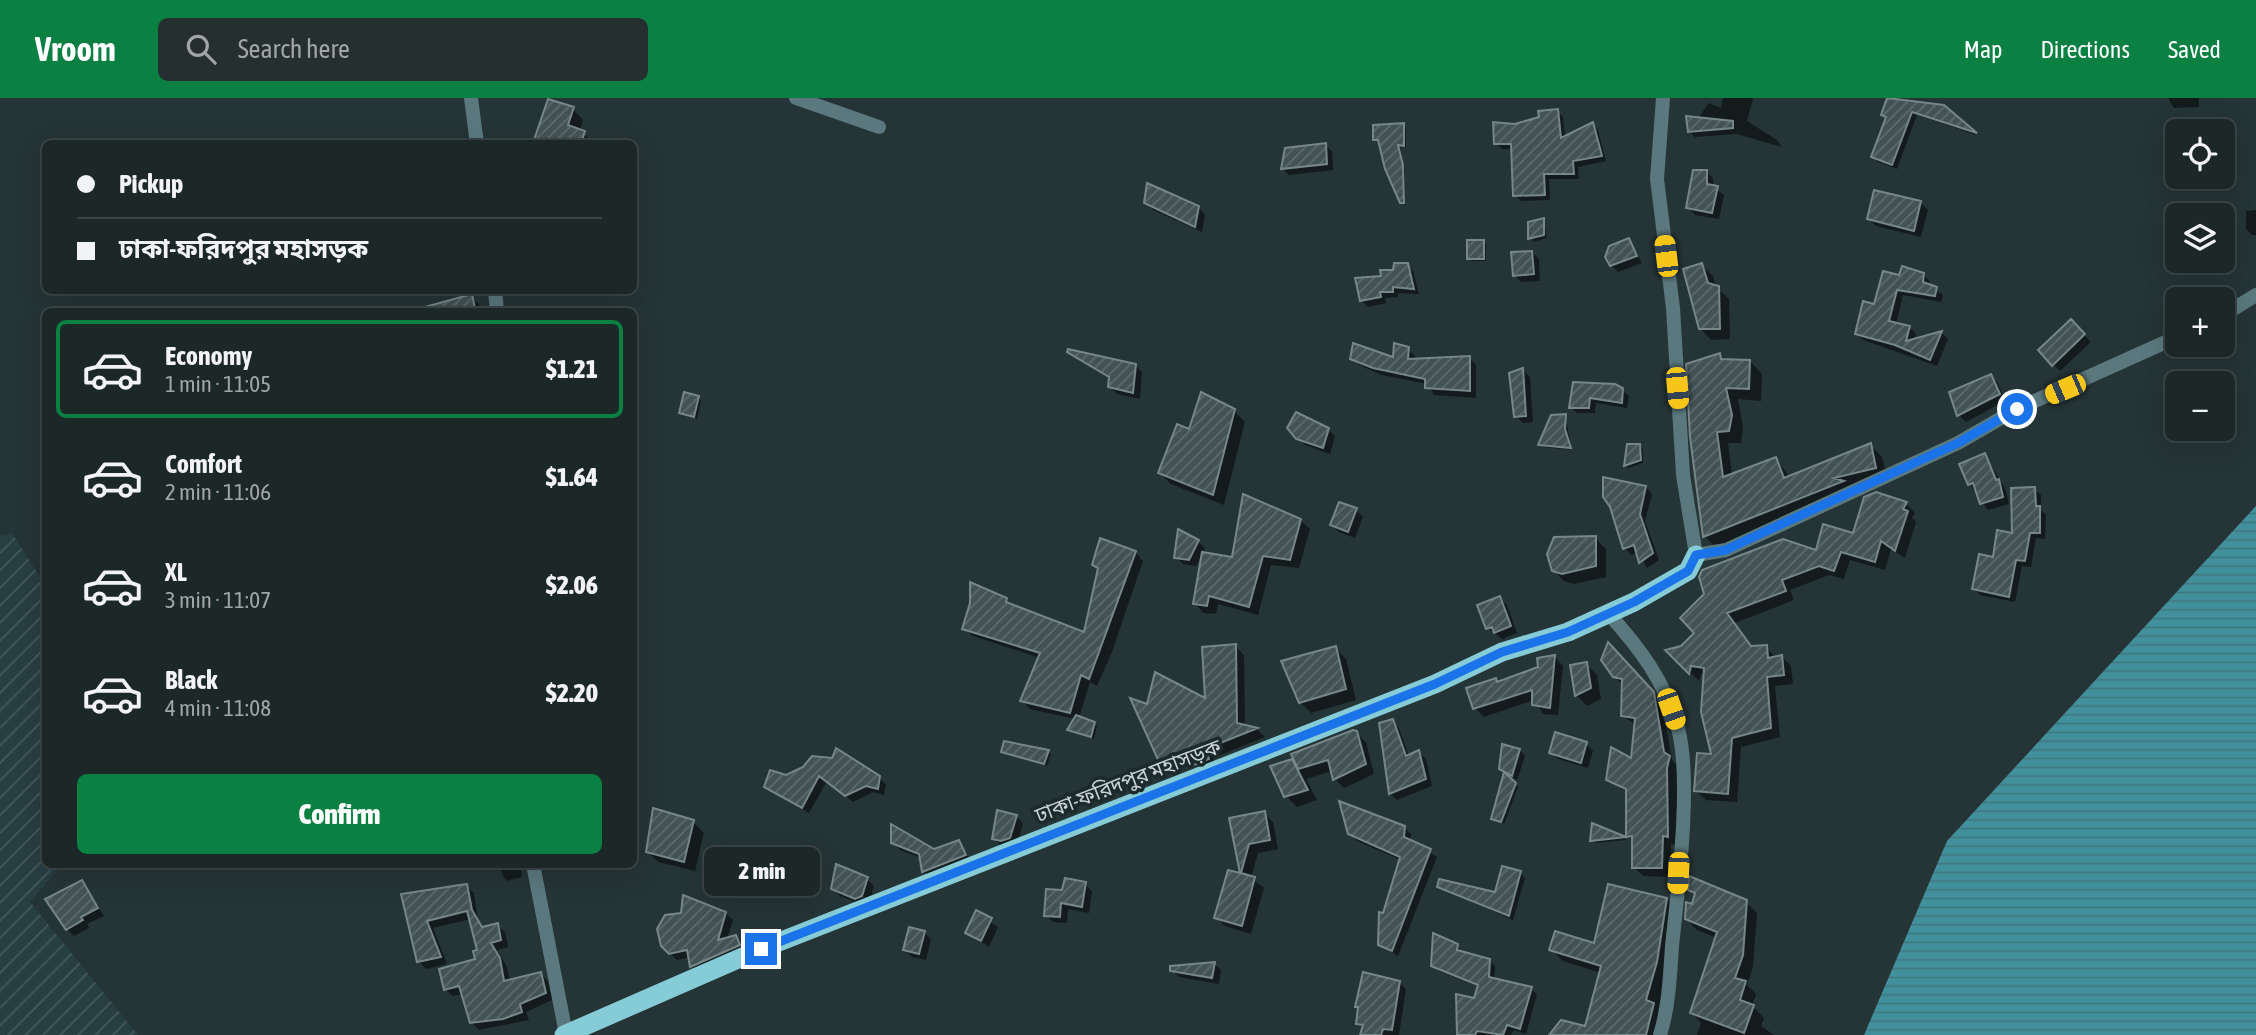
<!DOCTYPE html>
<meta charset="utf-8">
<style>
:root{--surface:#1c2728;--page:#252f30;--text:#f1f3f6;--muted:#a0a5a8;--line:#3a4445;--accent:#0b8043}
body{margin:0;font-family:"Asap Condensed","Noto Sans Bengali",sans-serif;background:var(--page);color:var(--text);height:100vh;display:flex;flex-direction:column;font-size:26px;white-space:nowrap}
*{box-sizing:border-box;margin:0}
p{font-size:23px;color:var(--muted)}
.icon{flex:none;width:38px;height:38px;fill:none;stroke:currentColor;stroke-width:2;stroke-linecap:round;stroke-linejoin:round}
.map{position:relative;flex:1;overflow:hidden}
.details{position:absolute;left:42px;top:210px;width:595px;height:560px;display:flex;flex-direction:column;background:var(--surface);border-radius:10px;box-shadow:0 7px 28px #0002,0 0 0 2px var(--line)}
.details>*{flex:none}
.hud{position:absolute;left:42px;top:42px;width:595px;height:154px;border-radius:10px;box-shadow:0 7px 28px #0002,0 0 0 2px var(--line);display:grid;align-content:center;height:154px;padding:0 35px;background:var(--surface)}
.controls{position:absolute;left:2165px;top:21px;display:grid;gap:14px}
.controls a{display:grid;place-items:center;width:70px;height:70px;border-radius:10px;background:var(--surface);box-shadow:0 7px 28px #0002,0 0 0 2px var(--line);font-size:35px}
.end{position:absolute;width:32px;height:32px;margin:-16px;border:9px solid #1a73e8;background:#fff;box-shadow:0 0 0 4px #fff}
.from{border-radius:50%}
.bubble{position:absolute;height:49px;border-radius:10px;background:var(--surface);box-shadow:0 7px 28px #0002,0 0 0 2px var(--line);font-size:23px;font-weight:800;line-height:49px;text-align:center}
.car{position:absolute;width:21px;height:42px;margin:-21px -10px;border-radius:9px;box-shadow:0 0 5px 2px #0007;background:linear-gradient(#f5c518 24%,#345 0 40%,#f5c518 0 76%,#345 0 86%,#f5c518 0)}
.hud b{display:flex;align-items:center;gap:24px;height:66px;font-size:26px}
.hud b+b{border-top:2px solid var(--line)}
.hud i{width:18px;height:18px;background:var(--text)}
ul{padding:12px 0 0;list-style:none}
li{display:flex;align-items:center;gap:21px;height:98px;margin:0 14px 10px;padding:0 21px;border:4px solid transparent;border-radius:10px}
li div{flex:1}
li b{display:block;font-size:26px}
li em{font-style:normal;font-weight:800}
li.on{border-color:var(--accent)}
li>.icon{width:63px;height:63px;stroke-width:1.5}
.cta{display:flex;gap:14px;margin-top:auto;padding:14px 35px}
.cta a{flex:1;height:80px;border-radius:10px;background:var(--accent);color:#fff;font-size:28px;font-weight:800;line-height:80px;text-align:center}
header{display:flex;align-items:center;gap:42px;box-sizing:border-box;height:98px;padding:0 35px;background:var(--accent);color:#fff}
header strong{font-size:33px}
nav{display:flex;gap:38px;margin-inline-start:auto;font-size:24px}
.search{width:490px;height:63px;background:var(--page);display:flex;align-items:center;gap:18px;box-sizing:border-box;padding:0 24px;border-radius:10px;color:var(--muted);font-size:26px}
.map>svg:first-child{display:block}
</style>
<header>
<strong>Vroom</strong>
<div class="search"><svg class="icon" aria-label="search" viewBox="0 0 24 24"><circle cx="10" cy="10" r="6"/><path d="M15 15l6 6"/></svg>Search here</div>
<nav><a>Map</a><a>Directions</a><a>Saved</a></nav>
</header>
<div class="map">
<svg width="2256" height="937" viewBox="0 0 2256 937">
<defs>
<pattern id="industrial-furrows" width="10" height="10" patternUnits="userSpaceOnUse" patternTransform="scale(1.75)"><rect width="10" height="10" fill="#273e42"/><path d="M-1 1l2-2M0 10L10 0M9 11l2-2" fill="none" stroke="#45595c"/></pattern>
<pattern id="water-rules" width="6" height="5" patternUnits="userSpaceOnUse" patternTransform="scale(1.75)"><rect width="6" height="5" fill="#41909c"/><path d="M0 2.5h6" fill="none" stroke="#407880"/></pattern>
<pattern id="building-hatch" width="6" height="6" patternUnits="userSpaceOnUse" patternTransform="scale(1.75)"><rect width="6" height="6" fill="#435255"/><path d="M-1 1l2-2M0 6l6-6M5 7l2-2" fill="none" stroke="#5d6a6d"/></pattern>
</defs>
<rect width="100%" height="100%" fill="#253436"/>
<path fill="url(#industrial-furrows)" d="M 12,435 L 45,487 L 46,766 L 62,767 L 30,804 L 138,937 L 0,937 L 0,438 Z"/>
<path fill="url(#water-rules)" d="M 2256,408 L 2256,937 L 1864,937 L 1947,743 Z"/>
<path fill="#0007" d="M 1723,0 L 1753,0 L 1747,23 L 1777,42 L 1782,49 L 1737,36 L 1695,39 L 1689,33 L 1709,5 L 1721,10 Z
M 1889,0 L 1943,9 L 1976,37 L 1917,17 L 1897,71 L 1878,64 L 1873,59 L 1887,21 L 1883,17 Z
M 2168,0 L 2199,0 L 2199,9 L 2174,10 Z
M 573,11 L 583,22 L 580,33 L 595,46 L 540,46 L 536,42 Z
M 1557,13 L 1563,19 L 1565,40 L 1592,26 L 1598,32 L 1606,63 L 1578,69 L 1579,81 L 1549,81 L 1550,102 L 1521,103 L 1515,97 L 1513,51 L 1502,51 L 1496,45 L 1516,27 Z
M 1403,27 L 1406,30 L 1406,50 L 1400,49 L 1405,71 L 1405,108 L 1380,45 L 1375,41 Z
M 1325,47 L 1332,53 L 1333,72 L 1289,77 L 1283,71 Z
M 1706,73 L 1713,80 L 1713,89 L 1724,97 L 1719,121 L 1695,117 L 1688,110 Z
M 1146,105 L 1198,109 L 1205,117 L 1202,134 L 1153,112 Z
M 1921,105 L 1928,112 L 1921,139 L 1876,128 L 1869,121 Z
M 2256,112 L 2256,137 L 2252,137 L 2246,131 L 2246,113 Z
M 1544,122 L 1547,140 L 1533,144 L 1530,125 Z
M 1629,142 L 1642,165 L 1618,174 L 1611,167 Z
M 1483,143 L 1486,146 L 1486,163 L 1472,163 L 1469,160 Z
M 1532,154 L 1539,161 L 1540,183 L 1521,184 L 1514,177 Z
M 1407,167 L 1413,173 L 1419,196 L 1398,195 L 1398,199 L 1385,200 L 1386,205 L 1368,209 L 1361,202 L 1382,180 Z
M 1702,167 L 1713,178 L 1716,189 L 1729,201 L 1730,241 L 1711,242 L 1700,230 Z
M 1923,177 L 1930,183 L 1929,188 L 1943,197 L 1941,204 L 1903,197 L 1896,226 L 1909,229 L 1916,236 L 1914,243 L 1942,235 L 1948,241 L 1937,268 L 1863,242 L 1856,236 L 1900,179 Z
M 471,198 L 478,205 L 481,214 L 444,214 Z
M 2071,223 L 2091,244 L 2060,273 L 2040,253 Z
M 1408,251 L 1415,258 L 1415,262 L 1469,260 L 1476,267 L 1476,300 L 1434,297 L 1427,286 L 1382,277 L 1359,267 L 1352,260 L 1394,262 Z
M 1069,253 L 1135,267 L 1142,274 L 1140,301 L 1117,296 L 1110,289 L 1111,281 Z
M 1719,257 L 1724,262 L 1750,263 L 1762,276 L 1761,303 L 1738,301 L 1743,330 L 1741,345 L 1728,345 L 1732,377 L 1776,361 L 1790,379 L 1870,347 L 1882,359 L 1888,382 L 1717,450 L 1704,438 Z
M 1523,272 L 1530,279 L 1533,324 L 1523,325 L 1516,318 Z
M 1991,278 L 1998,285 L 2005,303 L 1966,324 L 1959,317 L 1951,295 Z
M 1574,286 L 1622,292 L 1629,298 L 1627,310 L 1596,305 L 1595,315 L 1577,315 L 1570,309 Z
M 698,299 L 701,302 L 697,321 L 684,317 L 681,314 Z
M 1234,313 L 1245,324 L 1224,407 L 1171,386 L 1160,375 L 1190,333 Z
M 1565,318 L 1572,352 L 1543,349 L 1540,346 Z
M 1328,331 L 1335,338 L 1330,356 L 1305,347 L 1297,339 Z
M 1640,348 L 1643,351 L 1643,365 L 1628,370 L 1625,367 Z
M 1985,358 L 2005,390 L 2009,406 L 1988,412 L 1970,386 L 1962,367 Z
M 1646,389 L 1652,396 L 1645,423 L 1659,462 L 1647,470 L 1638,454 L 1631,457 L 1625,450 Z
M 2034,391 L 2041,397 L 2041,412 L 2046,416 L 2045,441 L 2036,440 L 2031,469 L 2022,468 L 2015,504 L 1980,497 L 1974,491 L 2014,437 Z
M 1906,406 L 1915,415 L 1912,420 L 1916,424 L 1905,460 L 1891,451 L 1885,472 L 1850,462 L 1844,481 L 1829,477 L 1790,492 L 1794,502 L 1735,525 L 1753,550 L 1766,549 L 1776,560 L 1782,559 L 1791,568 L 1793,586 L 1775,588 L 1780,639 L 1741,649 L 1737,704 L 1706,702 L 1696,693 L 1713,658 L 1705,577 L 1701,576 L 1699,583 L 1668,553 L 1682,550 L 1697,535 L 1817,454 L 1854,437 Z
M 1356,412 L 1363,419 L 1355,440 L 1339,434 L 1332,427 Z
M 1300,422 L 1310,431 L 1299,470 L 1271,467 L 1258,517 L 1218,506 L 1216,516 L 1204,515 L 1195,506 L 1233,461 Z
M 1595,440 L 1606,451 L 1606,479 L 1574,486 L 1564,483 L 1553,472 Z
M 1198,443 L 1205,450 L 1196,468 L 1183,466 L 1176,459 Z
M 1135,454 L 1143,463 L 1112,554 L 1097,588 L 1090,584 L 1079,620 L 1097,628 L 1094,641 L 1069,632 L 1075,621 L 1030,611 L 1022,602 L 1040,560 L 973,538 L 964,530 L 1006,502 L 1013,509 L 1085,537 L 1099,471 L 1094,466 Z
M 1500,500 L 1507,507 L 1517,535 L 1502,541 L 1488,530 Z
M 1235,548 L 1244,557 L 1245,629 L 1257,631 L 1265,639 L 1213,660 L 1217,670 L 1205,675 L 1195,665 L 1170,675 L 1161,665 L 1148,608 L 1206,603 Z
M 1335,550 L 1346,561 L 1356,602 L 1311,615 L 1300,604 Z
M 1617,555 L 1662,605 L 1672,662 L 1678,668 L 1676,747 L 1671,746 L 1671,779 L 1643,778 L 1634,769 L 1634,745 L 1627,738 L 1628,695 L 1607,681 L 1632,663 L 1636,627 L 1623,618 L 1624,588 L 1614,578 Z
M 1555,559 L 1563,568 L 1558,617 L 1543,616 L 1534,602 L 1484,619 L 1475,610 L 1496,582 L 1499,585 L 1540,570 L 1539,562 Z
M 1586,566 L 1597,577 L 1601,601 L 1587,608 L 1576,597 Z
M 1392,623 L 1399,630 L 1409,658 L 1419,654 L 1426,661 L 1432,688 L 1397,702 L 1390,695 Z
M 1356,635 L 1366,644 L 1374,676 L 1344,690 L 1335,681 L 1332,673 L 1306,681 L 1317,702 L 1297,709 L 1286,698 L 1292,663 L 1299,670 Z
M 1586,646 L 1593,653 L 1588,670 L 1558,661 L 1551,654 Z
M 1520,652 L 1525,658 L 1517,682 L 1501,671 Z
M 1003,653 L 1048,653 L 1051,656 L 1047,668 Z
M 805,671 L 879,679 L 886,687 L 884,697 L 873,694 L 853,704 L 827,683 L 809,715 L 766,689 Z
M 1505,677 L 1518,689 L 1504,726 L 1493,720 Z
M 1264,715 L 1273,724 L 1278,751 L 1258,755 L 1251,780 L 1264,790 L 1251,836 L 1225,828 L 1216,819 L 1242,778 L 1231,721 Z
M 1016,718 L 1023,725 L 1017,747 L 1001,748 L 994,741 Z
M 693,724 L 704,735 L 695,773 L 658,764 L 647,753 Z
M 1594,728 L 1625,740 L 1626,742 L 1595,745 L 1592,742 Z
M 1404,730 L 1411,736 L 1410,743 L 1437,759 L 1398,858 L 1380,847 L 1401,762 L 1357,743 L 1350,736 Z
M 959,744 L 972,764 L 931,780 L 924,774 L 921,760 L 900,752 L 892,745 L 934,753 Z
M 497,766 L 520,766 L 522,779 L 506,783 Z
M 1520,775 L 1525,780 L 1513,822 L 1439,789 L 1496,796 Z
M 867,781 L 874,788 L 869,805 L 863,807 L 840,798 L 832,790 Z
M 82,784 L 104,818 L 87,826 L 89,830 L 74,838 L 67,831 Z
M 1085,786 L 1092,793 L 1089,815 L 1068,811 L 1067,825 L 1053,824 L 1046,817 L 1063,794 Z
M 466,788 L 474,795 L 478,821 L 484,830 L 498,827 L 505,834 L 508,849 L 497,852 L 507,869 L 510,883 L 540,876 L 548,883 L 552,902 L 526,914 L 529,922 L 479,932 L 471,924 L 463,896 L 453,898 L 445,891 L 478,862 L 479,853 L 471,821 L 433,830 L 447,866 L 426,871 L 418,863 L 403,798 Z
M 1689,792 L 1746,804 L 1757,815 L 1753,869 L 1747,887 L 1756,896 L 1752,908 L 1764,920 L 1761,928 L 1774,937 L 1697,937 L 1701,925 L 1692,915 L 1717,840 L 1697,832 L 1686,821 L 1696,798 Z
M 1667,801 L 1679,814 L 1668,877 L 1658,912 L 1665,919 L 1660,937 L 1551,937 L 1586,931 L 1601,875 L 1563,863 L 1551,851 L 1596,847 Z
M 725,815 L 733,822 L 727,841 L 736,839 L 741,844 L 694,865 L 694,869 L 743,847 L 746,854 L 699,875 L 692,868 L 690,859 L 677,862 L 662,847 Z
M 977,815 L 998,829 L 989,849 L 967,835 Z
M 924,834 L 931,841 L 926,862 L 912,859 L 905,852 Z
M 1457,847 L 1463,855 L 1489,862 L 1495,868 L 1494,882 L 1531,891 L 1537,896 L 1526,936 L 1514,932 L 1511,937 L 1461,937 L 1479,889 L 1439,873 L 1432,867 Z
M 1214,866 L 1221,872 L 1219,886 L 1179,879 L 1172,872 Z
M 1399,884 L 1406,891 L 1399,937 L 1362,937 L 1364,931 L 1358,925 Z"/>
<path fill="url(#building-hatch)" stroke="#768689" stroke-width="2" d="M 1887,0 L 1944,7 L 1977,35 L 1912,14 L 1892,67 L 1871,59 L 1886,19 L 1881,17 Z
M 548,1 L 574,9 L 568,27 L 585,33 L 581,46 L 543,46 L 534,42 Z
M 1558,11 L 1561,40 L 1593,24 L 1602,58 L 1573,63 L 1574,76 L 1544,76 L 1545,97 L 1513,98 L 1511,46 L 1494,46 L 1493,24 L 1515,26 L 1539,19 L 1538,13 Z
M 1686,18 L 1733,23 L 1733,30 L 1688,34 Z
M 1404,25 L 1404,48 L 1398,47 L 1403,67 L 1404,105 L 1400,105 L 1385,71 L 1378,42 L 1373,42 L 1373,27 Z
M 1326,45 L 1327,66 L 1281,71 L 1285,50 Z
M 1693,72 L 1707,72 L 1707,86 L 1718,88 L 1712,115 L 1686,110 Z
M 1147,85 L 1199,108 L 1195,129 L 1144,105 Z
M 1874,92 L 1921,103 L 1914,133 L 1867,121 Z
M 1544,120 L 1544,137 L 1528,141 L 1528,124 Z
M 1629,140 L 1637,158 L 1610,168 L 1605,159 L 1609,148 Z
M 1467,142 L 1484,142 L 1484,161 L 1467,161 Z
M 1532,153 L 1534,176 L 1513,178 L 1511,154 Z
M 1394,165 L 1408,165 L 1414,191 L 1393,189 L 1393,194 L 1380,194 L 1381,199 L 1360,203 L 1355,180 L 1381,178 L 1380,172 L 1393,172 Z
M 1702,165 L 1708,185 L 1719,188 L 1720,231 L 1699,231 L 1683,171 Z
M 1902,168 L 1924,175 L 1923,184 L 1937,189 L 1935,198 L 1897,192 L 1889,223 L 1910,228 L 1906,243 L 1942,233 L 1930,262 L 1895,247 L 1855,236 L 1863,203 L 1874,206 L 1883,173 L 1899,177 Z
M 472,196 L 475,210 L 461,214 L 426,214 L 425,209 Z
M 2071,221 L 2085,236 L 2052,268 L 2038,252 Z
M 1353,245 L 1393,259 L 1394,245 L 1409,249 L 1408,261 L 1470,258 L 1470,293 L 1425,290 L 1425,281 L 1373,270 L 1350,261 Z
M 1068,251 L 1136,266 L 1133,295 L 1108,289 L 1109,279 L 1067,254 Z
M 1720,255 L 1721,261 L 1750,262 L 1749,291 L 1726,290 L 1732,317 L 1729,333 L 1717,334 L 1723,379 L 1776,359 L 1784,380 L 1871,345 L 1876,370 L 1834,380 L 1844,383 L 1703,439 L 1690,339 L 1686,266 Z
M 1523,270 L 1526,318 L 1514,319 L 1509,275 Z
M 1991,276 L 2000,296 L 1957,318 L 1949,294 Z
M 1573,284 L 1615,286 L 1623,290 L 1622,305 L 1590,300 L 1589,310 L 1569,310 Z
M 684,294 L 699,298 L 694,319 L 679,315 Z
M 1201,294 L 1235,311 L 1213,397 L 1158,375 L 1177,326 L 1189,331 Z
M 1296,314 L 1329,330 L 1323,350 L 1296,341 L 1287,330 Z
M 1566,316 L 1565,331 L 1571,350 L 1538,347 L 1551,317 Z
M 1627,346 L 1640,346 L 1641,362 L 1624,368 Z
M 1985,355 L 1996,382 L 1999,381 L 2003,399 L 1980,406 L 1973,385 L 1968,387 L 1959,366 Z
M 1603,379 L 1646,388 L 1640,416 L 1653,455 L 1639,465 L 1634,447 L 1623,451 L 1610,409 L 1603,399 Z
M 2035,389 L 2036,408 L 2040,408 L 2040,435 L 2030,435 L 2025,463 L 2016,462 L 2009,499 L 1972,491 L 1979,456 L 1993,459 L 1997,432 L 2012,435 L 2011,390 Z
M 1876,394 L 1907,404 L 1903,411 L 1908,413 L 1895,453 L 1881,443 L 1875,464 L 1841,454 L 1834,473 L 1819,468 L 1782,482 L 1786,493 L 1727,515 L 1751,548 L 1767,547 L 1768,560 L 1782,557 L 1784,577 L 1767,579 L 1771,630 L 1732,640 L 1728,696 L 1694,693 L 1697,655 L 1711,656 L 1701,614 L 1704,570 L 1691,568 L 1689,576 L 1665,552 L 1681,548 L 1694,535 L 1680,520 L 1704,496 L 1699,479 L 1702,472 L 1783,441 L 1816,452 L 1823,426 L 1853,435 L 1864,399 Z
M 1243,396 L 1301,421 L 1290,462 L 1263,458 L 1249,509 L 1209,498 L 1207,508 L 1193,506 L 1202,454 L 1232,459 Z
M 1339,404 L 1357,410 L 1348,434 L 1330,427 Z
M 1178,431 L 1199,442 L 1189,462 L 1174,460 Z
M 1596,438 L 1596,468 L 1562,476 L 1552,473 L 1547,456 L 1554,439 Z
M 1100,440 L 1136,453 L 1089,581 L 1081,577 L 1070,615 L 1020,603 L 1040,555 L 962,531 L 970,505 L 970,484 L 1007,500 L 1006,504 L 1084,534 L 1098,470 L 1092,467 Z
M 1500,498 L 1511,528 L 1494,535 L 1492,529 L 1486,531 L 1477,507 Z
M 1608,544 L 1654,594 L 1664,654 L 1670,658 L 1667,670 L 1668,739 L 1663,738 L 1662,770 L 1632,770 L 1632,738 L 1626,739 L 1626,691 L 1606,682 L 1611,649 L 1631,660 L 1635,620 L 1621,618 L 1622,581 L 1613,579 L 1601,562 Z
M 1236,546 L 1237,625 L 1258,630 L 1205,651 L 1209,661 L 1194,667 L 1191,653 L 1160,666 L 1130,600 L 1147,606 L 1155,574 L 1205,600 L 1202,549 Z
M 1336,548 L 1346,591 L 1299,605 L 1281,563 Z
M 1555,557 L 1550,610 L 1532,607 L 1532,592 L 1473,611 L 1466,590 L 1496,580 L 1497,584 L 1538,569 L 1537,560 Z
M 1587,564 L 1591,590 L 1575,598 L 1570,567 Z
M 1076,617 L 1095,624 L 1091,639 L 1067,632 Z
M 1393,621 L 1406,658 L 1419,652 L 1426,681 L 1389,696 L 1379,625 Z
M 1353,632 L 1357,633 L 1366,666 L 1333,682 L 1328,662 L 1298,671 L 1291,656 Z
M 1555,634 L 1587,644 L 1581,665 L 1549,655 Z
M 1004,643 L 1049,652 L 1044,666 L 1001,654 Z
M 1502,646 L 1520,651 L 1512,678 L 1499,671 Z
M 836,650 L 880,678 L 878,691 L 866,688 L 845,698 L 819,678 L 802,710 L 764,689 L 770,672 L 786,677 L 803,669 L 812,658 L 832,660 Z
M 1292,661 L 1308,692 L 1284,699 L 1270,668 Z
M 1504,674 L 1516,685 L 1501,724 L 1491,721 Z
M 1339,703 L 1405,728 L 1404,739 L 1431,751 L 1392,853 L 1378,847 L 1379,814 L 1383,815 L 1400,759 L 1348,736 Z
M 653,710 L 694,722 L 684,764 L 646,754 Z
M 997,712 L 1017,717 L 1010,740 L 1001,743 L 992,741 Z
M 1265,713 L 1270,742 L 1249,746 L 1241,775 L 1255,779 L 1242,828 L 1214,820 L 1228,772 L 1240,775 L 1229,720 Z
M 1592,725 L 1626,739 L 1590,743 Z
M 891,726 L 934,751 L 959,742 L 966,757 L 922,774 L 919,756 L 891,745 Z
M 836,766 L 868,779 L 862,798 L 855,801 L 831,791 Z
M 1502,768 L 1521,773 L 1509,818 L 1437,789 L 1439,781 L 1495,794 Z
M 1689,778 L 1747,802 L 1743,857 L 1735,880 L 1746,883 L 1740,902 L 1754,907 L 1744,935 L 1690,915 L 1717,834 L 1685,821 L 1686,804 L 1692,806 L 1695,795 L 1688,792 Z
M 1065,780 L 1086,784 L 1082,809 L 1061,805 L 1060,819 L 1044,818 L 1046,791 L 1062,792 Z
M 82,782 L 98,810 L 81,819 L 83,822 L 66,832 L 45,801 Z
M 467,786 L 472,812 L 482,829 L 498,825 L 501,842 L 491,845 L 500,860 L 504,883 L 541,874 L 546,895 L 520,906 L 522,914 L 503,921 L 470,925 L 459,888 L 444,892 L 439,871 L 475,861 L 473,853 L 477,852 L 467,813 L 427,823 L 441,859 L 417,864 L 401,796 Z
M 1608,786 L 1667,800 L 1657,864 L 1646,902 L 1654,905 L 1646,937 L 1549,937 L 1561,922 L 1585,928 L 1601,868 L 1549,852 L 1555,833 L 1594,845 Z
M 683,797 L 726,814 L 718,842 L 736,837 L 740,847 L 690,869 L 687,852 L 669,856 L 661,848 L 657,831 L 665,817 L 681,815 Z
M 976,812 L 992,820 L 981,843 L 965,835 Z
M 909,829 L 925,833 L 919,856 L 903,852 Z
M 1433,835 L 1458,846 L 1457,852 L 1490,861 L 1489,879 L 1532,889 L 1520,931 L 1507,927 L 1503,937 L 1477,933 L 1475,937 L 1457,937 L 1456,896 L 1474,900 L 1478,887 L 1431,868 Z
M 1215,864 L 1212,880 L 1170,873 L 1170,868 Z
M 1363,874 L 1400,883 L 1392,932 L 1383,931 L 1381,937 L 1360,937 L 1363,927 L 1356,926 L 1358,909 L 1355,909 Z"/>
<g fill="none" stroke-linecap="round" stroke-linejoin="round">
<path stroke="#5a787d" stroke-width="14" d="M 471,0 L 477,46
M 796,0 L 879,29
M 495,192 L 497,214
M 2222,218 L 2256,197
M 1696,457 L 1726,452 L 1958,345 L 2017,311 L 2177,239
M 1607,514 C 1639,549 1665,583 1678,630 C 1692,683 1678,791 1672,848 C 1670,877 1669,908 1660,937
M 533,766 L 566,936"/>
<path stroke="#5a787d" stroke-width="14" d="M 1663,0 L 1657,81 L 1673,210 L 1683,377 L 1696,457"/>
<path stroke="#85ccd7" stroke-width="19" d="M 564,937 L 761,851 L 1435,586 L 1502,554 L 1568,534 L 1634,504 L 1688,473 L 1696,457"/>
</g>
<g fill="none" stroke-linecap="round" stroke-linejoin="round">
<path stroke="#1a73e8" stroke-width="9" d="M 761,851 L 1435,586 L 1502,554 L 1568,534 L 1634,504 L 1688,473 L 1696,457 L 1726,452 L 1749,441 L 1958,345 L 2017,311"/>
</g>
<g text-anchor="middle" stroke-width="7" stroke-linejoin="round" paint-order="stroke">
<g font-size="21" fill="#cad3d5" stroke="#1c2a2c">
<text transform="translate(1128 683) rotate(-21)" y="7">ঢাকা-ফরিদপুর মহাসড়ক</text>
</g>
</g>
</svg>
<div class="controls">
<a><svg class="icon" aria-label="locate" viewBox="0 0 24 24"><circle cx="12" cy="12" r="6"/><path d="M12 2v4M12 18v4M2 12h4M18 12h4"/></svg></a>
<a><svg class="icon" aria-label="layers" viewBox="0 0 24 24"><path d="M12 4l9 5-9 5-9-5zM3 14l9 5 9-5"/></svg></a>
<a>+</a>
<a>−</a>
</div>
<i class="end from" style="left:2017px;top:311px"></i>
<i class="end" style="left:761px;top:851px"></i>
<div class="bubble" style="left:704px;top:749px;width:116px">2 min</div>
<i class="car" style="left:1666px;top:158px;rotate:353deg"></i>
<i class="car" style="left:1677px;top:290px;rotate:175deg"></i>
<i class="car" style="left:2065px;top:291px;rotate:247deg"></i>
<i class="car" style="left:1671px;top:611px;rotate:161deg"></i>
<i class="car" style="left:1678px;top:775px;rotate:183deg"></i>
<div class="hud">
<b><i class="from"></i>Pickup</b>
<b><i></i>ঢাকা-ফরিদপুর মহাসড়ক</b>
</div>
<section class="details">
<ul>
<li class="on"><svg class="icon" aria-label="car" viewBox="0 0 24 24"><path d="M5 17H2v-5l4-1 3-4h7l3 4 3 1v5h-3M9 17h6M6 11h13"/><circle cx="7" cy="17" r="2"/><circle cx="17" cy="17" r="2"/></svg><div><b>Economy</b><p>1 min · 11:05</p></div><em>$1.21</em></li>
<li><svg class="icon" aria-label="car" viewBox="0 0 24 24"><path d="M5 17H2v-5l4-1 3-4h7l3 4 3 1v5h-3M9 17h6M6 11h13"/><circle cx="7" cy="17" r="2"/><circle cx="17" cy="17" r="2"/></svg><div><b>Comfort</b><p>2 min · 11:06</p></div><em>$1.64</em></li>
<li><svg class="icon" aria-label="car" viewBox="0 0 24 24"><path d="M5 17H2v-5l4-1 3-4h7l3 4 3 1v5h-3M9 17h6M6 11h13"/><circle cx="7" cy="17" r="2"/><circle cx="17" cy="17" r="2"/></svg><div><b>XL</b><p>3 min · 11:07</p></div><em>$2.06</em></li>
<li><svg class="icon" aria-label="car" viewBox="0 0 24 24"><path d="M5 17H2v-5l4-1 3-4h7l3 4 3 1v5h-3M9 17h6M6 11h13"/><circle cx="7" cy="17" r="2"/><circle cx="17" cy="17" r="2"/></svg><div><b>Black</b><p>4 min · 11:08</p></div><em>$2.20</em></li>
</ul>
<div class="cta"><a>Confirm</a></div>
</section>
</div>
